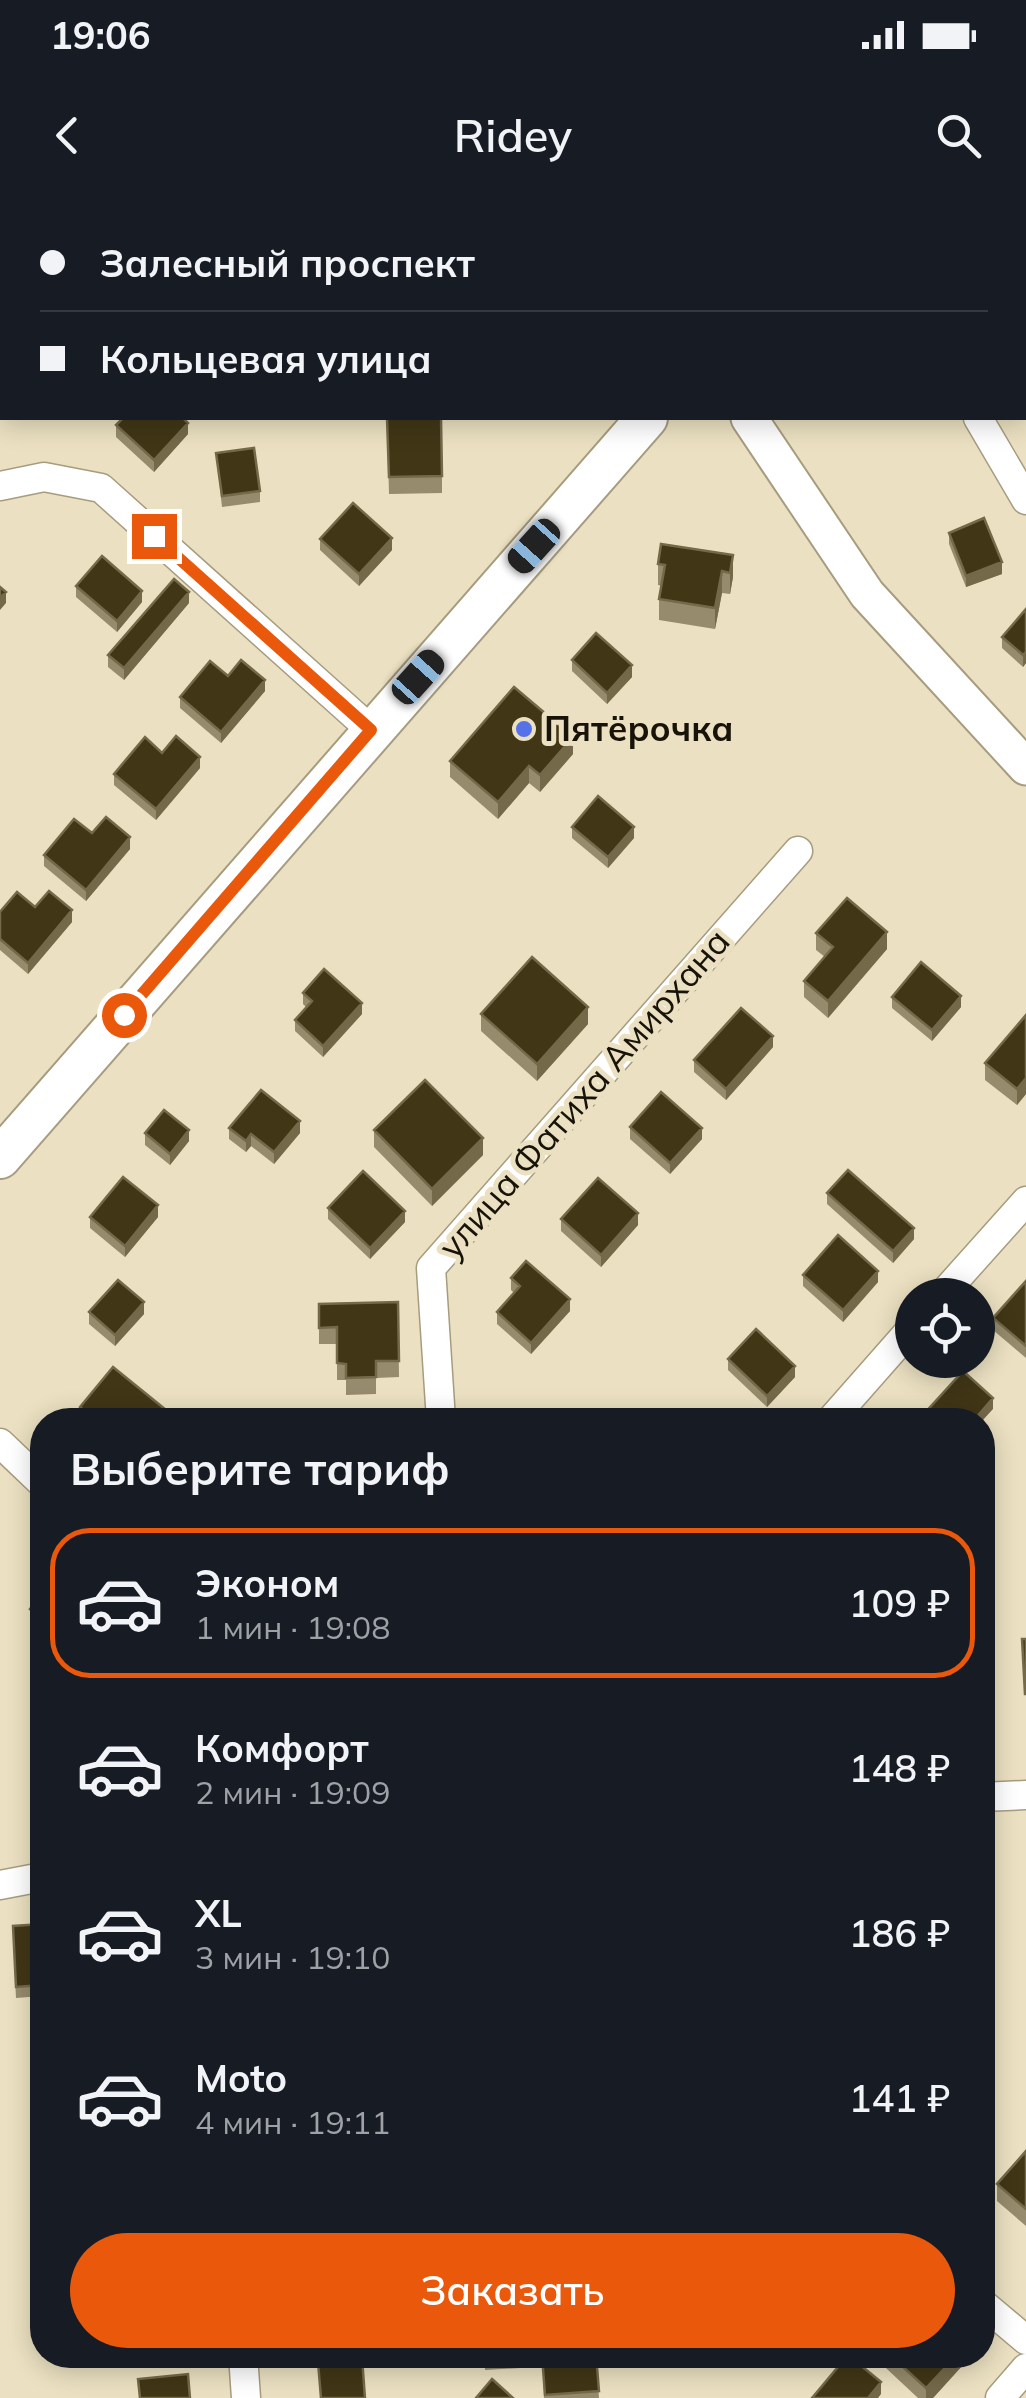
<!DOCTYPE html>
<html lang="ru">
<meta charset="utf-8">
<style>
:root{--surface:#171b24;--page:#242831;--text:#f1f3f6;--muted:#9ea1a6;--line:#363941;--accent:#ea580c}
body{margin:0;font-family:Mulish,sans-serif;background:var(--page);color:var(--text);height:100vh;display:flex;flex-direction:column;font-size:38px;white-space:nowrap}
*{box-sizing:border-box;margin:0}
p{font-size:32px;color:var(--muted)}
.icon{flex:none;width:55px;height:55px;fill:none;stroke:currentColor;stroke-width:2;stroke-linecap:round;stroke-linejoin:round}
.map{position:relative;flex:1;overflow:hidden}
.sheet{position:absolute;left:30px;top:1208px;width:965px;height:960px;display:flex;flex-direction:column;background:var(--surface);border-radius:40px;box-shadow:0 5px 25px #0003}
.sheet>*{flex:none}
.guide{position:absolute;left:0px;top:0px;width:1028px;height:220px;box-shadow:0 5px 25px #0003;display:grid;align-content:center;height:220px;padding:0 40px;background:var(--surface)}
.controls{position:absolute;left:895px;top:1078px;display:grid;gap:20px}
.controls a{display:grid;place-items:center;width:100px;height:100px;border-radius:50%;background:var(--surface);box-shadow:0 5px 25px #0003;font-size:50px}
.end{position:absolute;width:45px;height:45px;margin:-22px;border:12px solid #ea580c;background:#fff;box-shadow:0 0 0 5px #fff}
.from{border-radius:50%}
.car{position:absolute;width:30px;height:60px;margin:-30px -15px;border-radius:12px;box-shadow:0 0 8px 2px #0007;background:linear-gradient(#222 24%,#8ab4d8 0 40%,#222 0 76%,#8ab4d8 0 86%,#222 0)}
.guide b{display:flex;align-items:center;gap:35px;height:95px;font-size:38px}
.guide b+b{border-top:2px solid var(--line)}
.guide i{width:25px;height:25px;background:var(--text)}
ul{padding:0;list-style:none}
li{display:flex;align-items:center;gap:30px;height:150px;margin:0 20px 15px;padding:0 20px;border:5px solid transparent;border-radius:40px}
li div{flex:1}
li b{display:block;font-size:38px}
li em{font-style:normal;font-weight:600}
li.selected{border-color:var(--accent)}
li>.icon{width:90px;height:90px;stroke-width:1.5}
h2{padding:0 40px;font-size:45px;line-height:120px}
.primary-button{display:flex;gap:20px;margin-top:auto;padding:20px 40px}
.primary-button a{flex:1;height:115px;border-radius:60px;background:var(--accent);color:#fff;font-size:40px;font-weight:600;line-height:115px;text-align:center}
.status{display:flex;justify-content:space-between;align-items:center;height:70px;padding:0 50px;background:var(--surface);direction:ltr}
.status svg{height:28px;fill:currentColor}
header{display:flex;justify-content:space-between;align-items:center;height:130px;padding:0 40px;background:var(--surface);font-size:45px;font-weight:600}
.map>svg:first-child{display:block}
</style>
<div class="status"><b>19:06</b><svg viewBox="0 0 49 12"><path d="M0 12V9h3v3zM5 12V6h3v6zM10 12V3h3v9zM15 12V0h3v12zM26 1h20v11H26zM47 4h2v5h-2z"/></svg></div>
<header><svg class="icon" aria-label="back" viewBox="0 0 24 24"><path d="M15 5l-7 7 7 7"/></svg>Ridey<svg class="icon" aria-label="search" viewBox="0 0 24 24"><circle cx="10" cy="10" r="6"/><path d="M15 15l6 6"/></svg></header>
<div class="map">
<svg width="1026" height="2198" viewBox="0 0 1026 2198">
<rect width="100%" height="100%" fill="#ebe0c1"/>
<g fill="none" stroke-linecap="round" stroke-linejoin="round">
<defs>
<path id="minor" d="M 878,0 L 879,2
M 978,218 L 1026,300
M 0,286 L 44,277 L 101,288 L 371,530
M 942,1095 L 1026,1001
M 441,1220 L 431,1068 L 798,651
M 831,1220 L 912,1128
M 0,1243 L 42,1283
M 982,1597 L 1026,1595
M 0,1685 L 42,1677
M 982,2103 L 1026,2140
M 243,2155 L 246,2198
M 1000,2198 L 1026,2168"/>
<path id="tertiary" d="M 749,218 L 867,394 L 1026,567"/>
<path id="secondary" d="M 678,0 L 678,2
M 0,958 L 647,218"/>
</defs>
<use href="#minor" stroke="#a69c7f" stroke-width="31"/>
<use href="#tertiary" stroke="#a69c7f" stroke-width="39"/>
<use href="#secondary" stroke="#a69c7f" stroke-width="44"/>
<use href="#minor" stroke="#fff" stroke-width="28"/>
<use href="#tertiary" stroke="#fff" stroke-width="35"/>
<use href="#secondary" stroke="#fff" stroke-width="40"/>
</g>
<path fill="#968b6c" d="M 387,218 L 442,276 L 442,293 L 389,294 Z
M 116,225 L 188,234 L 154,272 L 116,237 Z
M 216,253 L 260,291 L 260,302 L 222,307 Z
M 949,333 L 1002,374 L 966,387 L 949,344 Z
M 320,339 L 392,350 L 359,386 L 320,350 Z
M 733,355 L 733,377 L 730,394 L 722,393 L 715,429 L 659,420 L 659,399 L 662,386 L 658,385 L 658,364 Z
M 76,386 L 142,402 L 117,432 L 76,397 Z
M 189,403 L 124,480 L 108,467 L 108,455 Z
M 1026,409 L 1026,463 L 1023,467 L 1002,448 L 1002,437 Z
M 572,460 L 632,477 L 607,504 L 572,471 Z
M 228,476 L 265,491 L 221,543 L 180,508 L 180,497 Z
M 573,554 L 540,592 L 529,583 L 498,619 L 450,577 L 450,561 Z
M 200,568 L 156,620 L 114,585 L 114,574 Z
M 572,627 L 634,638 L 608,668 L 572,638 Z
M 130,649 L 86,701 L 44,666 L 44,655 Z
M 0,712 L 72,722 L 28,774 L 0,750 Z
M 816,733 L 887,749 L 828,818 L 804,797 L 804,781 L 825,757 L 816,750 Z
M 303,793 L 362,814 L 323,857 L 295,831 L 295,820 L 306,807 L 303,804 Z
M 892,797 L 961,807 L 932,841 L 892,808 Z
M 481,814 L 588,824 L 537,881 L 481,831 Z
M 1026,815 L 1026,894 L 1017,905 L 985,880 L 985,863 Z
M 773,847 L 726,900 L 694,872 L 694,860 Z
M 630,927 L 702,939 L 670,974 L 630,939 Z
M 229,928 L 300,933 L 274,964 L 251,946 L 246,952 L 229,939 Z
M 374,930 L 483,955 L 432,1006 L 374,947 Z
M 145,933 L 189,941 L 170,965 L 145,945 Z
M 827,993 L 914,1039 L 893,1063 L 827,1004 Z
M 328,1008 L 405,1022 L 370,1059 L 328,1019 Z
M 90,1017 L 158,1017 L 125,1057 L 90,1028 Z
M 561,1019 L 638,1025 L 601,1067 L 561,1031 Z
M 803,1075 L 878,1082 L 843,1122 L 803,1086 Z
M 511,1078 L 570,1111 L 531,1154 L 497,1124 L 497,1112 L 514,1093 L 511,1090 Z
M 1026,1081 L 1026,1158 L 993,1130 L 993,1118 Z
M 398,1102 L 399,1177 L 376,1178 L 376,1194 L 346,1195 L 346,1180 L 337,1180 L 337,1144 L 319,1144 L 319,1104 Z
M 89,1112 L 144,1114 L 115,1146 L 89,1124 Z
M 728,1159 L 795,1177 L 767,1207 L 728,1170 Z
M 80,1207 L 166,1220 L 80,1220 Z
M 42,1394 L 42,1431 L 30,1421 L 30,1409 Z
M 42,1724 L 42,1796 L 16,1798 L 13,1737 Z
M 1026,1951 L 1026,2026 L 997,2001 L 997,1984 Z
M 485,2155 L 538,2155 L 538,2167 L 485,2170 Z
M 542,2155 L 596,2155 L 599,2198 L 544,2198 Z
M 872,2155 L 972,2155 L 933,2198 L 918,2198 Z"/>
<path fill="#746949" d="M 188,223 L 188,234 L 154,272 L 154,260 Z
M 392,338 L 392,350 L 359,386 L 359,374 Z
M 733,355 L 733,377 L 730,394 L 730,373 Z
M 1002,362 L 1002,374 L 966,387 L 966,376 Z
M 722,371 L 722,393 L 715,429 L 715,408 Z
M 142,391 L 142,402 L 117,432 L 117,421 Z
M 6,392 L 6,403 L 0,410 L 0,398 Z
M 189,392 L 189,403 L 124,480 L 124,468 Z
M 1026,452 L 1026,463 L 1023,467 L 1023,455 Z
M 632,465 L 632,477 L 607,504 L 607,493 Z
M 265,480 L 265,491 L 221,543 L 221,532 Z
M 573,537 L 573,554 L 540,592 L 540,575 Z
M 200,557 L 200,568 L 156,620 L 156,609 Z
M 529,566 L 529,583 L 498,619 L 498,602 Z
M 634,627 L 634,638 L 608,668 L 608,657 Z
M 130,637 L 130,649 L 86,701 L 86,690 Z
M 72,710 L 72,722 L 28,774 L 28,763 Z
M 887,732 L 887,749 L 828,818 L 828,801 Z
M 961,796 L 961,807 L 932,841 L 932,830 Z
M 362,803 L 362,814 L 323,857 L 323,846 Z
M 588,807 L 588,824 L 537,881 L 537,864 Z
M 773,836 L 773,847 L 726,900 L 726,889 Z
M 1026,878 L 1026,894 L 1017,905 L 1017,889 Z
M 300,921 L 300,933 L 274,964 L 274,952 Z
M 702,928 L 702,939 L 670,974 L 670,963 Z
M 189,930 L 189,941 L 170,965 L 170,954 Z
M 251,934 L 251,946 L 246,952 L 246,941 Z
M 483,938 L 483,955 L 432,1006 L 432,989 Z
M 158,1005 L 158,1017 L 125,1057 L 125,1046 Z
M 405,1011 L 405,1022 L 370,1059 L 370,1048 Z
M 638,1013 L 638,1025 L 601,1067 L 601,1055 Z
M 914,1028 L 914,1039 L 893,1063 L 893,1051 Z
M 878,1071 L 878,1082 L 843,1122 L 843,1110 Z
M 570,1099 L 570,1111 L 531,1154 L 531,1143 Z
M 144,1102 L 144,1114 L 115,1146 L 115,1135 Z
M 795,1166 L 795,1177 L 767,1207 L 767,1196 Z
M 993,1198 L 993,1209 L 982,1221 L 982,1220 L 974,1220 Z
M 957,2155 L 972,2155 L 933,2198 L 926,2198 L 926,2188 Z
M 881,2182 L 881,2194 L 878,2198 L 868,2198 Z"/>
<path fill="#413616" stroke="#746949" stroke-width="2.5" d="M 23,0 L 91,0 L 89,2 L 21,2 Z
M 388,0 L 442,0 L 442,2 L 389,2 Z
M 969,0 L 997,0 L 998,2 L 963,2 Z
M 0,49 L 2,52 L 2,81 L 0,84 Z
M 123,218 L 183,218 L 188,223 L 154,260 L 116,225 Z
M 387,218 L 441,218 L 442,276 L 389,277 Z
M 254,248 L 260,291 L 222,296 L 216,253 Z
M 353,303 L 392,338 L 359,374 L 320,339 Z
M 984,318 L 1002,362 L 966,376 L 949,333 Z
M 661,344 L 733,355 L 730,373 L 722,371 L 715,408 L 659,399 L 665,365 L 658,364 Z
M 102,356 L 142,391 L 117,421 L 76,386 Z
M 174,379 L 189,392 L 124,468 L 108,455 Z
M 0,387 L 6,392 L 0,398 Z
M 1026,409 L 1026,452 L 1023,455 L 1002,437 Z
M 596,433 L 632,465 L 607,493 L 572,460 Z
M 241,460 L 265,480 L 221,532 L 180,497 L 210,461 L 228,476 Z
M 514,487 L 573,537 L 540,575 L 529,566 L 498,602 L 450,561 Z
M 176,536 L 200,557 L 156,609 L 114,574 L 145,537 L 162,553 Z
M 598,596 L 634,627 L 608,657 L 572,627 Z
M 106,617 L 130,637 L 86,690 L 44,655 L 74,619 L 92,633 Z
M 49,691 L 72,710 L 28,763 L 0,739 L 0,712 L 17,692 L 35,707 Z
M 847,698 L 887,732 L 828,801 L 804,781 L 833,747 L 816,733 Z
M 532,757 L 588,807 L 537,864 L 481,814 Z
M 921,762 L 961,796 L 932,830 L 892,797 Z
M 324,769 L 362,803 L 323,846 L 295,820 L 312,801 L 303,793 Z
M 741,808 L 773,836 L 726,889 L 694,860 Z
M 1026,815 L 1026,878 L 1017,889 L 985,863 Z
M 425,880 L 483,938 L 432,989 L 374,930 Z
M 261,890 L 300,921 L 274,952 L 251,934 L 246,941 L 229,928 Z
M 661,892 L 702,928 L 670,963 L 630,927 Z
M 164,910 L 189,930 L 170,954 L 145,933 Z
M 848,970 L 914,1028 L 893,1051 L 827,993 Z
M 363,971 L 405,1011 L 370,1048 L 328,1008 Z
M 123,977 L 158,1005 L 125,1046 L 90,1017 Z
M 598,978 L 638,1013 L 601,1055 L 561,1019 Z
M 838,1035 L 878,1071 L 843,1110 L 803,1075 Z
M 526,1061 L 570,1099 L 531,1143 L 497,1112 L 520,1086 L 511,1078 Z
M 118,1080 L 144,1102 L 115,1135 L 89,1112 Z
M 1026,1081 L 1026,1146 L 993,1118 Z
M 398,1102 L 399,1161 L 376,1161 L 376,1177 L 346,1178 L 346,1164 L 337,1163 L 337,1127 L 319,1128 L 319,1104 Z
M 756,1129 L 795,1166 L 767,1196 L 728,1159 Z
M 113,1167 L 166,1210 L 158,1220 L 95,1220 L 80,1207 Z
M 963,1171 L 993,1198 L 974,1220 L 931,1220 L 924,1214 Z
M 42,1394 L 42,1420 L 30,1409 Z
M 1022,1439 L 1026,1439 L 1026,1494 L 1025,1494 Z
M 42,1724 L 42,1785 L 16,1787 L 13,1726 Z
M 1026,1951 L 1026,2009 L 997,1984 Z
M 485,2155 L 538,2155 L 538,2156 L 485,2158 Z
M 542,2155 L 596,2155 L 599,2191 L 545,2195 Z
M 848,2155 L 881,2182 L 868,2198 L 812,2198 Z
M 890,2155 L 957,2155 L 926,2188 Z
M 362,2158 L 365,2198 L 321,2198 L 318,2162 Z
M 188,2174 L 190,2198 L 140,2198 L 138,2179 Z
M 492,2179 L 513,2198 L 476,2198 Z"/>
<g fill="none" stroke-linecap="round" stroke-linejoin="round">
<path stroke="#ea580c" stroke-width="12" d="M 124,815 L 371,530 L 154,336"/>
</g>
<circle fill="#5672e8" stroke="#ebe0c1" stroke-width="4" cx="524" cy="529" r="10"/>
<g text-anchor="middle" stroke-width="10" stroke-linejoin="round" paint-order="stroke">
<g font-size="35" font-weight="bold" fill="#171308" stroke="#ebe0c1" text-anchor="start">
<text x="544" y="541">Пятёрочка</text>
</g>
<g font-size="35" fill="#171308" stroke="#ebe0c1">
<text transform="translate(584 894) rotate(-49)" y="12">улица Фатиха Амирхана</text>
</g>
</g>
</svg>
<div class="controls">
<a><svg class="icon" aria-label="locate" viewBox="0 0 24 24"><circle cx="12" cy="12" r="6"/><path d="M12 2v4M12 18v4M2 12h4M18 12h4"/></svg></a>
</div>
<i class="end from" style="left:124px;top:815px"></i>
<i class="end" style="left:154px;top:336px"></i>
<i class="car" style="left:534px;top:346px;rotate:222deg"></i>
<i class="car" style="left:418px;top:477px;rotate:42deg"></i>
<div class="guide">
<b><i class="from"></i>Залесный проспект</b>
<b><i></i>Кольцевая улица</b>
</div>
<section class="sheet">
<h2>Выберите тариф</h2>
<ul>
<li class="selected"><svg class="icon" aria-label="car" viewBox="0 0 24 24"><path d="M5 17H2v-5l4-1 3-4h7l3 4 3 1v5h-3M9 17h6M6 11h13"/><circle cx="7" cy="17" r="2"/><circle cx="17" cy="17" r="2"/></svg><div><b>Эконом</b><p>1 мин · 19:08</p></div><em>109 ₽</em></li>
<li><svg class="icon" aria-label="car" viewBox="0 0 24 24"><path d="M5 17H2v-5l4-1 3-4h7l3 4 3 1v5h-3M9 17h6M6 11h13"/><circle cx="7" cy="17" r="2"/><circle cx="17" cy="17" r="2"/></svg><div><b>Комфорт</b><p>2 мин · 19:09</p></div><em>148 ₽</em></li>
<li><svg class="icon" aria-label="car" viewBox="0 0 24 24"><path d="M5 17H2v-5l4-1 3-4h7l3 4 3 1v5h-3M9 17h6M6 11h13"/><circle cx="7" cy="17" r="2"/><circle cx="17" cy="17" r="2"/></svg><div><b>XL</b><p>3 мин · 19:10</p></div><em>186 ₽</em></li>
<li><svg class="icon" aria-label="car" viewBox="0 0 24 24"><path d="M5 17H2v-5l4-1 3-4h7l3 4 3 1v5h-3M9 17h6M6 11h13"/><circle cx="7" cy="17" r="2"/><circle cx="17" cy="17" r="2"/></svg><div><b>Moto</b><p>4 мин · 19:11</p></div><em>141 ₽</em></li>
</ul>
<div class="primary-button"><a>Заказать</a></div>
</section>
</div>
